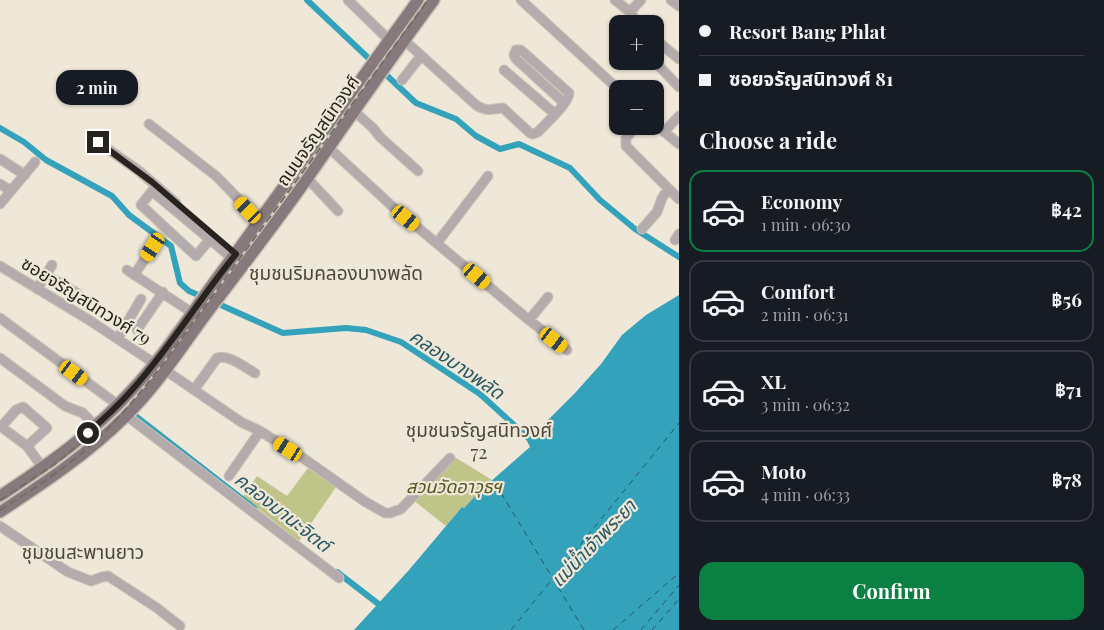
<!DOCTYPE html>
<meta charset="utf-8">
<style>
:root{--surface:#171b24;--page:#242831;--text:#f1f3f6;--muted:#9ea1a6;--line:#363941;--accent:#0b8043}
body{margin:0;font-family:"Playfair Display","Noto Sans Thai",serif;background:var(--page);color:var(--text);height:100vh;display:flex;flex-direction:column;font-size:19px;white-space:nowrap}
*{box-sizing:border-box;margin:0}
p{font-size:16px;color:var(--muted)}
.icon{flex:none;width:28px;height:28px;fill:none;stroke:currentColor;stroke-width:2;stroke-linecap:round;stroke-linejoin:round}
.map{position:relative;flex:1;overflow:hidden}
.details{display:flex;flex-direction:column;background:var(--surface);width:425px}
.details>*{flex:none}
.banner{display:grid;align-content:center;height:110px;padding:0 20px;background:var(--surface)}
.fabs{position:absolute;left:609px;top:15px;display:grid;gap:10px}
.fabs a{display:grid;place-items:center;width:55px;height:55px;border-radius:10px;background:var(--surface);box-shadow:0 1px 4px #0004;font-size:25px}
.end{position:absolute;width:22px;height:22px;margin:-11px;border:6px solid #27241f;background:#fff;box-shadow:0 0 0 2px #fff}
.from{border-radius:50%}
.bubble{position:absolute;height:35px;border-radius:15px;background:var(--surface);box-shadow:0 1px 4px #0004;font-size:16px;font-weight:700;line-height:35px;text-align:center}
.car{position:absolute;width:15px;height:30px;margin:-15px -8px;border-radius:6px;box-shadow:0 0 4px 1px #0007;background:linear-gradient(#f5c518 24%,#345 0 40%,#f5c518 0 76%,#345 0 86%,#f5c518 0)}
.banner b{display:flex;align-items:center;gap:18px;height:48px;font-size:19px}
.banner b+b{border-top:1px solid var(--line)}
.banner i{width:12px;height:12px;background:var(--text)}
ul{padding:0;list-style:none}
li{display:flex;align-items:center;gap:15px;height:82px;margin:0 10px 8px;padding:0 10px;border:2px solid var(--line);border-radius:15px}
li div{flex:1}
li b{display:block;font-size:19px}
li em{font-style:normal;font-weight:700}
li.active{border-color:var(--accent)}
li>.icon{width:45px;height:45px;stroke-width:1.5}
h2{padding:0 20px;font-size:22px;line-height:60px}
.primary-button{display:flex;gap:10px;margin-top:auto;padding:10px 20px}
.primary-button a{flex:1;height:58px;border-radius:15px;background:var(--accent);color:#fff;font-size:20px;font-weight:700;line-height:58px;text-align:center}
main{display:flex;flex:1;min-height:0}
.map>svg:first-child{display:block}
</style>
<main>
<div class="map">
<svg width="679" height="630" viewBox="0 0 679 630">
<rect width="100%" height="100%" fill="#efe7d8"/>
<path fill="#bfc589" d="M 453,456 L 492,480 L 464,508 L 462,507 L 446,526 L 413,500 Z
M 308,468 L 336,487 L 299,541 L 243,497 L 257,476 L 287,496 Z"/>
<path fill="#33a2ba" d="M 679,295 L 679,630 L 354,630 L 409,570 L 462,507 L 464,508 L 481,490 L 530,447 L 527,441 L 575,393 L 601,364 L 622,335 L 646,315 Z"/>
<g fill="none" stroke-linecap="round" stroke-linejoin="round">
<path stroke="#33a2ba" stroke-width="6" d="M 307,0 L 416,103 L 456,119 L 476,136 L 500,149 L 519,144 L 570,168 L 600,200 L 635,229 L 679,257
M 0,128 L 24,142 L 46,160 L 112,196 L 129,215 L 171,246 L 180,283 L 189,291 L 205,298
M 214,302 L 283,333 L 346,328 L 366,330 L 401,342 L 480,394 L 535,444
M 137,417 L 254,508
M 337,572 L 385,609"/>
<path stroke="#295762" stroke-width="1" stroke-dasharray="6 5" stroke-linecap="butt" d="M 501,493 L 584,630
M 511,630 L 679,423
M 613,630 L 679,573
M 641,630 L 679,585
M 652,630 L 679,599"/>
<defs>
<path id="minor" d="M 348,0 L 389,40
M 521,0 L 618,89
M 615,0 L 630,12 L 638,24
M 671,0 L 679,6
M 630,12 L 641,0
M 655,39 L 679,59
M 404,40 L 476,105 C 486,112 492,109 503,108 L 530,133 L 533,134 L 538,132 C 546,123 569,103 569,93 L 521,50 L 516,50 L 514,55 L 516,59 L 564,103
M 654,61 L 679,87
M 504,70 L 555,114
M 402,80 L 421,56
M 354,111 L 373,128 L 380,137 L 418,171
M 149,124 L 216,176 L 260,221
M 655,124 L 679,144
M 637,126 L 626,138 L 626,146 L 679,199
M 664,132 L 679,116
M 98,142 L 139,171 L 176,203
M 328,147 L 393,207 L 529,320 L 567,350
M 0,159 L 25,175
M 307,178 L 338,211
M 0,184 L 11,191
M 0,204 L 35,162
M 642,229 L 657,212 L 662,198 L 668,189
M 210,239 L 196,256 L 141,205 L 152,191 L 232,258
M 675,240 L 679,234
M 437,243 L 488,176
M 0,266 L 89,320 L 154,363
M 127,270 L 191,312
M 46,275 L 77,293
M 134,275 L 153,247
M 37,289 L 52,265
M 0,318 L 118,405
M 529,320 L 548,297
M 137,330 L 163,292
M 118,338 L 141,299
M 0,358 L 65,406 L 83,413 L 95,426
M 165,370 L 241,422 L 260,431 L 303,458 L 364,501 L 385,513 L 390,513 L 401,509 L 450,458
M 194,390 L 217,358 C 229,354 244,367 255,373
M 127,416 L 339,578
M 0,426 L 27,446 L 43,468
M 1,427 L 16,410 L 23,407 L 47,428 L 27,446
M 229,476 L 260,431
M 0,526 L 68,572 L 91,581 L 102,577 L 108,576 L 157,608 L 180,626"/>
<path id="major" d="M 0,496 C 47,465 93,433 131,391 C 170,349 200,299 235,254 L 418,0
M 0,512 C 44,483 88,454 126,416 C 158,385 183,345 210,309 C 243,266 276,223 307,179 C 349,119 390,59 434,0"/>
</defs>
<use href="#minor" stroke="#cbc4b7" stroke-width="11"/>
<use href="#major" stroke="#cbc4b7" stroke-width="14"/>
<use href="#minor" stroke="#b4abad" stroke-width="9"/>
<use href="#major" stroke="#88797c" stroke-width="11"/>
<path stroke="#746f66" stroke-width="2" stroke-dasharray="8 4" stroke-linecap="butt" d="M 0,500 L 55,464 L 96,430
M 0,510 C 30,491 61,471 88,448 C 117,422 141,392 165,361 L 428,0"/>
</g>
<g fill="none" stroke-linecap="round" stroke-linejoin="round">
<path stroke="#27241f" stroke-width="6" d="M 88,433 C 102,420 118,406 131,391 C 170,348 199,299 236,254 L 152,182 L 98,142"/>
</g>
<g text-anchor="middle" stroke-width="4.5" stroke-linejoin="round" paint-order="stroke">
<g font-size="18" fill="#27241f" stroke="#efe7d8">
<text transform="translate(318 131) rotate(-55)" y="6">ถนนจรัญสนิทวงศ์</text>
<text transform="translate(86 301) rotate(32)" y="6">ซอยจรัญสนิทวงศ์ 79</text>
</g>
<g font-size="18" font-style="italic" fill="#53571d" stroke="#efe7d8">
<text x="454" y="493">สวนวัดอาวุธฯ</text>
</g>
<g font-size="19" fill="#4d473a" stroke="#efe7d8">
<text x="336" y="280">ชุมชนริมคลองบางพลัด</text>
<text x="479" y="437">ชุมชนจรัญสนิทวงศ์<tspan x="479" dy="22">72</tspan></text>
<text x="83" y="559">ชุมชนสะพานยาว</text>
</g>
<g font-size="19" font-style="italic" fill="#295762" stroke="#efe7d8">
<text transform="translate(457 364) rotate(34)" y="7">คลองบางพลัด</text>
<text transform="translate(283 512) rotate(38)" y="7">คลองมานะจิตต์</text>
<text transform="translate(593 543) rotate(-46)" y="7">แม่น้ำเจ้าพระยา</text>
</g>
</g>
</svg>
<div class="fabs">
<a>+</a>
<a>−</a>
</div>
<i class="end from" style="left:88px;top:433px"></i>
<i class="end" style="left:98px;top:142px"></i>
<div class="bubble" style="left:56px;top:70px;width:82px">2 min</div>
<i class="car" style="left:248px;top:210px;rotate:316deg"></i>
<i class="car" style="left:406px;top:218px;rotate:129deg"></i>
<i class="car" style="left:153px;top:247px;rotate:213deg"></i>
<i class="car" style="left:477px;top:276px;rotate:130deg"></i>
<i class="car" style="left:554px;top:340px;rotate:128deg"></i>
<i class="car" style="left:74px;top:373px;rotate:126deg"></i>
<i class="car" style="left:288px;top:449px;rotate:303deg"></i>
</div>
<section class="details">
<div class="banner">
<b><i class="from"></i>Resort Bang Phlat</b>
<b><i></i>ซอยจรัญสนิทวงศ์ 81</b>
</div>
<h2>Choose a ride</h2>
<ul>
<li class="active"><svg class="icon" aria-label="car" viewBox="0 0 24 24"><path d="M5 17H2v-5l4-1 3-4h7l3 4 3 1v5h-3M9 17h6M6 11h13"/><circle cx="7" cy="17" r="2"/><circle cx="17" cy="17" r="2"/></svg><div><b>Economy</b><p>1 min · 06:30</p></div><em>฿42</em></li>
<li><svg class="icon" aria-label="car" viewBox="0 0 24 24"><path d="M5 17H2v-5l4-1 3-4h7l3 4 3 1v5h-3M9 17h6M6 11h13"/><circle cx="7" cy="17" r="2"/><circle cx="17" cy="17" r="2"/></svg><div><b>Comfort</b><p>2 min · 06:31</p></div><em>฿56</em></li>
<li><svg class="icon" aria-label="car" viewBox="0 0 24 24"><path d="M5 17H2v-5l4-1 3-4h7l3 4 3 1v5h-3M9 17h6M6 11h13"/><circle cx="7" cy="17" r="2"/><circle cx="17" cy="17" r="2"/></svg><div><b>XL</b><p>3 min · 06:32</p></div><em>฿71</em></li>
<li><svg class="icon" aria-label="car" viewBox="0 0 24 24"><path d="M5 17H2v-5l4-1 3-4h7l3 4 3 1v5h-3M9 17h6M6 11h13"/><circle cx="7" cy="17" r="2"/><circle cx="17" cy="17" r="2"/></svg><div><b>Moto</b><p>4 min · 06:33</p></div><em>฿78</em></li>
</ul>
<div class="primary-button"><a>Confirm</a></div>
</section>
</main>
